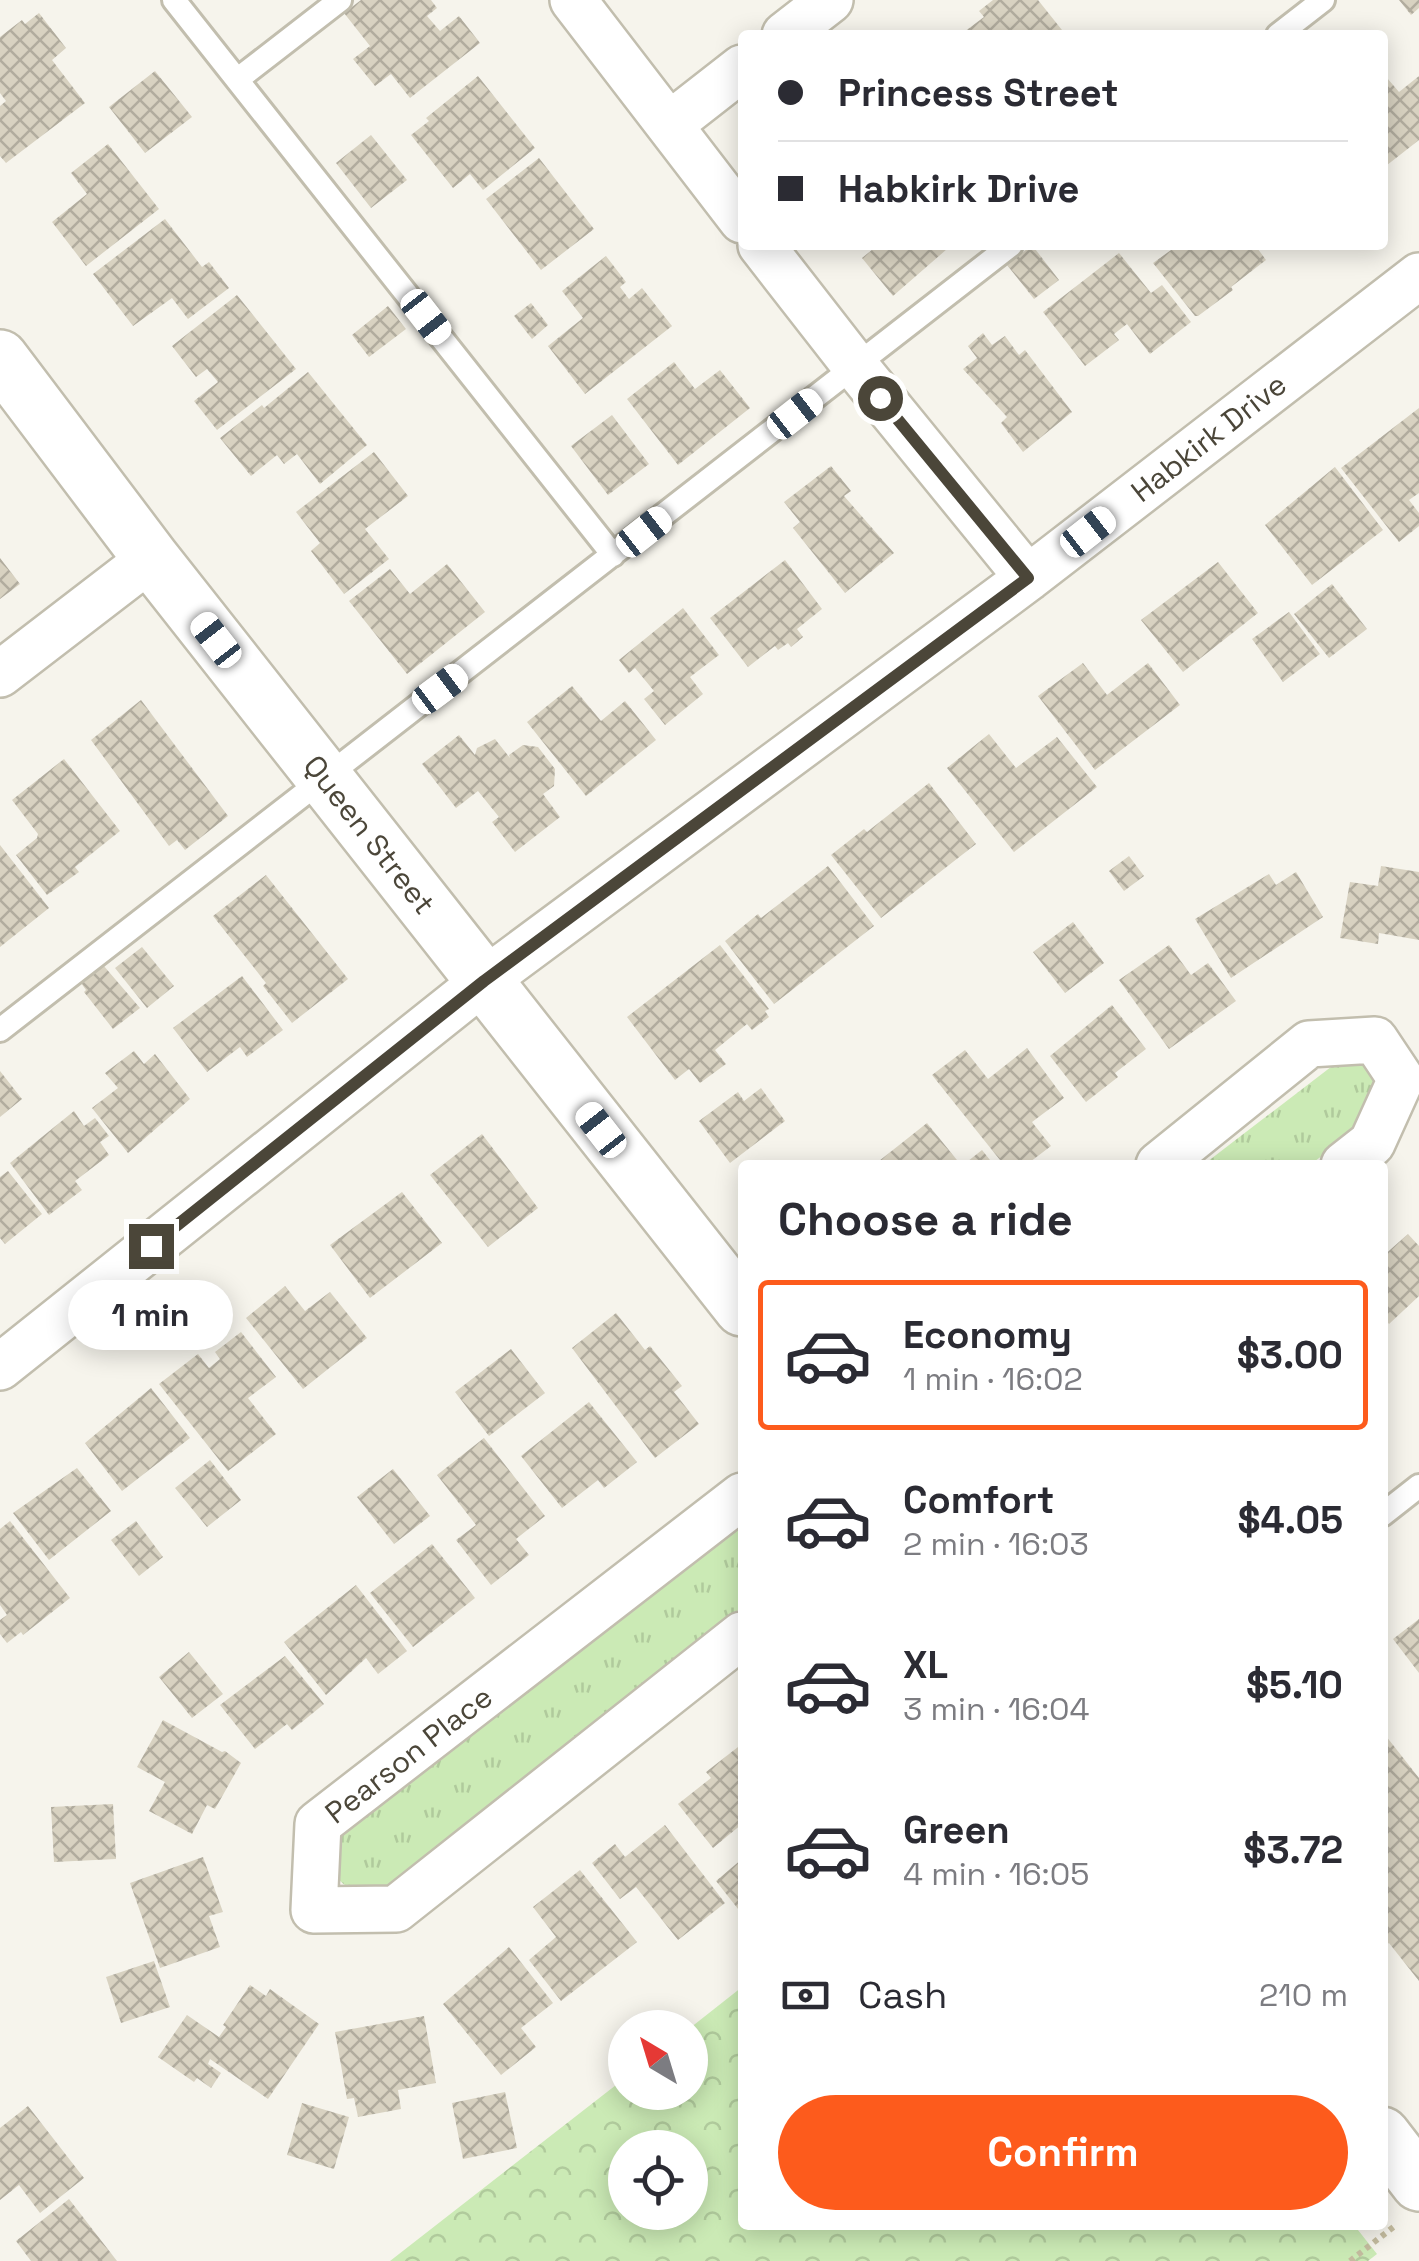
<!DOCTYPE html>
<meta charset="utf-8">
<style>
:root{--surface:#fff;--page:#f7f7f7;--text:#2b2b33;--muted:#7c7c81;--line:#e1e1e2;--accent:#fd5b1c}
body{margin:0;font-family:"Space Grotesk",sans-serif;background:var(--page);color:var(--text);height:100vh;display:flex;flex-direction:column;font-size:38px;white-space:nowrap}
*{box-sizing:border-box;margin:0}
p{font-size:32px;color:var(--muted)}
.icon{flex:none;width:55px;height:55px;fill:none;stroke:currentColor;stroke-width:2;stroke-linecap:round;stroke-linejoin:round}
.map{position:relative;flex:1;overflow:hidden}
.details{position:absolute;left:738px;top:1160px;width:650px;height:1070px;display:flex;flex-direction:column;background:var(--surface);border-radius:10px;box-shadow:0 5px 25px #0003}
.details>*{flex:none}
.guide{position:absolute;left:738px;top:30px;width:650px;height:220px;border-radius:10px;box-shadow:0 5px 25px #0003;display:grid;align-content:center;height:220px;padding:0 40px;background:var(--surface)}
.needle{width:65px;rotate:322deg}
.fabs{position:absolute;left:608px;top:2010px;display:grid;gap:20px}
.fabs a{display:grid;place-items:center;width:100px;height:100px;border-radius:50%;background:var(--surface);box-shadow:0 5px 25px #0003;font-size:50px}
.end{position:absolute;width:45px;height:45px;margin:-22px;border:12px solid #4b4639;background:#fff;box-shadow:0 0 0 5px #fff}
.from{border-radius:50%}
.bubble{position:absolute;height:70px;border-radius:35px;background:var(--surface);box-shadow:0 5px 25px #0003;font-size:32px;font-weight:600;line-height:70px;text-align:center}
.car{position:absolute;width:30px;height:60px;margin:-30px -15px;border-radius:12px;box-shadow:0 0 8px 2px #0007;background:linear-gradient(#fff 24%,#345 0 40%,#fff 0 76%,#345 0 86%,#fff 0)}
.guide b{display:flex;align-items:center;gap:35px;height:95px;font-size:38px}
.guide b+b{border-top:2px solid var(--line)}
.guide i{width:25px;height:25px;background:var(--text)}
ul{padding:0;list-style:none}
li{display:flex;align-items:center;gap:30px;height:150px;margin:0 20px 15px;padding:0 20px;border:5px solid transparent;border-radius:10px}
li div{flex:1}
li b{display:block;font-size:38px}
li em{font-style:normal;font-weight:600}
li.active{border-color:var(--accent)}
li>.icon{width:90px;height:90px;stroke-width:1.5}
h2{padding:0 40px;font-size:45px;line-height:120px}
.pay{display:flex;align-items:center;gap:25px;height:110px;padding:0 40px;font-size:38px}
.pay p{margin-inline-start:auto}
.cta{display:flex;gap:20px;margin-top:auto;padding:20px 40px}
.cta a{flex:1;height:115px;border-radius:60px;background:var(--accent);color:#fff;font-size:40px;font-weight:600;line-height:115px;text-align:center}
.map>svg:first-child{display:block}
</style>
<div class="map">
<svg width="1419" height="2261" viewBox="0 0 1419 2261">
<defs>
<pattern id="grass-tufts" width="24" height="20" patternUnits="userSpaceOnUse" patternTransform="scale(2.5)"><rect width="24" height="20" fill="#cbeab5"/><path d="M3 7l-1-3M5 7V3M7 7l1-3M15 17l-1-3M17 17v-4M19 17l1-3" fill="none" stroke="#b0ca9c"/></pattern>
<pattern id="park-crowns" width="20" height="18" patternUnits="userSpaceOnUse" patternTransform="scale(2.5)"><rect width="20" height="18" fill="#cbeab5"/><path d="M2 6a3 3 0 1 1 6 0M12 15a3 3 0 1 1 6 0" fill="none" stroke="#b0ca9c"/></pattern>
<pattern id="building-cross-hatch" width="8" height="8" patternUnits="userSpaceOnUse" patternTransform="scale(2.5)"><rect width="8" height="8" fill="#d8d2c1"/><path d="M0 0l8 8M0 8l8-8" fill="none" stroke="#b1ac9e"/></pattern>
</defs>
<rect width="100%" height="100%" fill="#f6f4ec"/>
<path fill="url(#grass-tufts)" d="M 1358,1059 L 1371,1067 L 1380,1078 L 1372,1117 L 1310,1165 L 1203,1165 L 1340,1060 Z
M 742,1521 L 742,1607 L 382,1890 C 358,1892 348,1892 333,1873 L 339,1836 Z"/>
<path fill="url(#park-crowns)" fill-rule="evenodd" d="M 742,1987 L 742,2225 L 1354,2225 L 1377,2254 L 1368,2261 L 390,2261 L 625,2078 L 625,2092 L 690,2092 L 690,2028 ZM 625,2148 L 690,2148 L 690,2212 L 625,2212 Z"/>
<path fill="url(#building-cross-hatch)" d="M 361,0 L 431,0 L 437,8 L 427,16 L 440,31 L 459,16 L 480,43 L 410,98 L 391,74 L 375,86 L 353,59 L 370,46 L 344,13 Z
M 993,0 L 1038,0 L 1062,30 L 1055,35 L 960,35 L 984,17 L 979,11 Z
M 1399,0 L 1419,0 L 1419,8 L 1411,15 Z
M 39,13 L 66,48 L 52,60 L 85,103 L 6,163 L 0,156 L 0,106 L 6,101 L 0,93 L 0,37 L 22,20 L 25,24 Z
M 155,71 L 192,117 L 145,153 L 109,107 Z
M 1382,72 L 1399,92 L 1419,76 L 1419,140 L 1382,169 Z
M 478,76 L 535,148 L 483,190 L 470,174 L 453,188 L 411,135 L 429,121 L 426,118 Z
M 371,135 L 407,180 L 371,208 L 336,163 Z
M 108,144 L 159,209 L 86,266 L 52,222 L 87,194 L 71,173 Z
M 539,158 L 594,229 L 541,270 L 486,199 Z
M 165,219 L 202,267 L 209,262 L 229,288 L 188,319 L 172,298 L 133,326 L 93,274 Z
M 878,245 L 943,245 L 947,249 L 893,296 L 862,258 Z
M 1032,245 L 1059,280 L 1034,299 L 1007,265 Z
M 1178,245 L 1255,245 L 1266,260 L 1231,287 L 1233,290 L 1198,316 L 1195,316 L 1153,263 Z
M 1119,253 L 1151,293 L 1162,285 L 1191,322 L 1150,354 L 1127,324 L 1114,334 L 1119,340 L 1085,366 L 1043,312 Z
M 606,256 L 626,282 L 620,287 L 629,299 L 642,288 L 672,326 L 585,394 L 548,346 L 583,318 L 562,291 Z
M 237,295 L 296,369 L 217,430 L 194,401 L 218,382 L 207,369 L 196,377 L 172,346 Z
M 531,303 L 548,325 L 532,339 L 514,316 Z
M 388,306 L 406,329 L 369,357 L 352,335 Z
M 983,333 L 992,345 L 1005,336 L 1019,355 L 1025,350 L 1072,412 L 1023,452 L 1001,423 L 1007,417 L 963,369 L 977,358 L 968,346 Z
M 674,362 L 695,389 L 720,370 L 750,408 L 678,465 L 627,399 Z
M 308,372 L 367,445 L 320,484 L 297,454 L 284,464 L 277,455 L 251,476 L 220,438 L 262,405 L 264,408 Z
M 1419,408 L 1419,493 L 1409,500 L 1419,513 L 1419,526 L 1399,542 L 1341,468 Z
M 612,415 L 649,464 L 608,495 L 571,446 Z
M 374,452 L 408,496 L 365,529 L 389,559 L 344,594 L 311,551 L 320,543 L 296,512 Z
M 831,466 L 851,491 L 844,496 L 894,553 L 845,593 L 793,528 L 800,522 L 784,502 Z
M 1335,467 L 1383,530 L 1312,585 L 1265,525 Z
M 0,558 L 20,584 L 0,599 Z
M 785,560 L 822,609 L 797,629 L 803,637 L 791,647 L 788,643 L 778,650 L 775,646 L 748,667 L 710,618 Z
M 1218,562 L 1258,613 L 1183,672 L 1141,620 Z
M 447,564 L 485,612 L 407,674 L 349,601 L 390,569 L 410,594 Z
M 1332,584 L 1367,629 L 1329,658 L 1294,614 Z
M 683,608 L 719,655 L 690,677 L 703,694 L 665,725 L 644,699 L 654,691 L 635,668 L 629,673 L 619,660 Z
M 1289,612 L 1320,654 L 1283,682 L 1252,639 Z
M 1083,663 L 1107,695 L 1148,663 L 1180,705 L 1095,770 L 1038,696 Z
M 572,686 L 601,721 L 625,701 L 656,740 L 586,796 L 527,722 Z
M 141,700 L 228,816 L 185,850 L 177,840 L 169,846 L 91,740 Z
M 989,734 L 1016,768 L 1057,737 L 1097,787 L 1014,852 L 947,768 Z
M 459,735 L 475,755 L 477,748 L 495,739 L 510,758 L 509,755 L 523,745 L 538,747 L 555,769 L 554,786 L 543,794 L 560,817 L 515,852 L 492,822 L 499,817 L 478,791 L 456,808 L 422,764 Z
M 64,759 L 120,831 L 75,867 L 79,872 L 47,895 L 16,855 L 37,838 L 38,834 L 12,800 Z
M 929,783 L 976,844 L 881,918 L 831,855 L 864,829 L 867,832 Z
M 0,845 L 49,908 L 0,947 Z
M 1129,856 L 1144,876 L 1124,891 L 1109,871 Z
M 828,866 L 874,926 L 774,1004 L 725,941 L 758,914 L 761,918 Z
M 1381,866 L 1419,872 L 1419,940 L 1379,933 L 1378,944 L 1340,938 L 1350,882 L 1378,886 Z
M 1296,872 L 1323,917 L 1231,978 L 1195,919 L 1269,874 L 1276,885 Z
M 266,875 L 348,979 L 292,1023 L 263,986 L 266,983 L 213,916 Z
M 1073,922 L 1104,963 L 1065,993 L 1033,952 Z
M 720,945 L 769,1009 L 765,1011 L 769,1017 L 752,1030 L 747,1024 L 715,1050 L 726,1064 L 700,1083 L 689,1069 L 675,1080 L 627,1017 Z
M 1169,945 L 1191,975 L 1208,963 L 1236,1001 L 1169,1049 L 1119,980 Z
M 142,947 L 174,986 L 147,1008 L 115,968 Z
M 103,965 L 140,1008 L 113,1029 L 84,992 L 86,990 L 81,983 Z
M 242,976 L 283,1030 L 247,1057 L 240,1047 L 207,1072 L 173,1028 Z
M 1112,1005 L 1146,1049 L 1115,1073 L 1118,1077 L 1086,1102 L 1050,1056 Z
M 1027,1048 L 1064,1098 L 1032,1122 L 1051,1146 L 1026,1165 L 1004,1165 L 932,1075 L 965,1050 L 988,1079 Z
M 134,1051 L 144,1064 L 155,1054 L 190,1099 L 128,1153 L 92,1108 L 118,1088 L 105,1073 Z
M 0,1071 L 22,1099 L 0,1117 Z
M 761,1088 L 785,1121 L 730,1163 L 699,1121 L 738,1092 L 744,1101 Z
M 74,1111 L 84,1126 L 95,1118 L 109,1136 L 100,1142 L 109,1155 L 75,1181 L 82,1190 L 49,1215 L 10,1163 Z
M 927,1123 L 961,1165 L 883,1165 L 879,1161 Z
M 482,1134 L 538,1208 L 488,1247 L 430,1175 Z
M 982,1150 L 994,1165 L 963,1165 Z
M 8,1171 L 42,1214 L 5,1244 L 0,1238 L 0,1177 Z
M 402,1192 L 442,1243 L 370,1298 L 330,1245 Z
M 1408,1234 L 1419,1246 L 1419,1296 L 1389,1324 L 1382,1316 L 1382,1257 Z
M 285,1286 L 305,1311 L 330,1292 L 367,1338 L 303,1389 L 246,1318 Z
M 616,1313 L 645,1350 L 650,1346 L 682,1386 L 674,1392 L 699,1424 L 655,1458 L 572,1348 Z
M 241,1332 L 276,1377 L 248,1398 L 276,1434 L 228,1471 L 159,1384 L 198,1354 L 209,1368 L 220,1359 L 215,1352 Z
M 511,1349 L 545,1393 L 489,1436 L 455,1392 Z
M 151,1388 L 190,1438 L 122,1491 L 85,1443 Z
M 589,1402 L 637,1462 L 604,1488 L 598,1480 L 562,1508 L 521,1456 Z
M 484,1438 L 545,1516 L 516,1539 L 529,1555 L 491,1585 L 456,1540 L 476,1525 L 437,1475 Z
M 210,1460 L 241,1500 L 207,1527 L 175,1488 Z
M 77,1468 L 111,1511 L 49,1560 L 13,1513 Z
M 393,1469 L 430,1516 L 394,1544 L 357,1497 Z
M 10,1521 L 70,1598 L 23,1635 L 21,1632 L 7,1643 L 0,1634 L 0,1620 L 7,1615 L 0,1605 L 0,1529 Z
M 136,1521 L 163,1557 L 139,1576 L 111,1540 Z
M 432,1544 L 475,1598 L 413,1647 L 370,1593 Z
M 356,1585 L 407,1651 L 378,1674 L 366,1658 L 326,1695 L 284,1642 Z
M 1419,1619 L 1419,1673 L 1393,1639 Z
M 189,1652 L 223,1694 L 192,1718 L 159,1677 Z
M 285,1656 L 324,1704 L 292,1730 L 287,1724 L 255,1749 L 220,1705 Z
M 163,1720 L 222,1752 L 225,1751 L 241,1763 L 215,1809 L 207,1805 L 192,1834 L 149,1811 L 165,1782 L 137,1767 Z
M 1382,1731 L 1419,1778 L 1419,1981 L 1389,1943 L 1382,1948 Z
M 738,1747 L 742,1753 L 742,1824 L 713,1848 L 678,1804 L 711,1778 L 706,1772 Z
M 113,1804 L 116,1859 L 54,1862 L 51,1807 Z
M 665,1825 L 725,1903 L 678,1940 L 636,1887 L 620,1899 L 592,1863 L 615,1844 L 625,1857 Z
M 203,1857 L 223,1912 L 209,1916 L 220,1947 L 160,1968 L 130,1883 Z
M 742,1859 L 742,1914 L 716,1881 Z
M 580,1870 L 637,1942 L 561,2001 L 529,1960 L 556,1937 L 533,1907 Z
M 509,1947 L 553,2003 L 521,2028 L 536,2047 L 501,2075 L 443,2004 Z
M 154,1961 L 170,2007 L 121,2023 L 106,1977 Z
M 250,1985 L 266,1996 L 270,1989 L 319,2024 L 268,2099 L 210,2059 L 208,2064 L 221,2073 L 211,2088 L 197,2078 L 194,2082 L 158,2057 L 187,2015 L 219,2037 L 226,2027 L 223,2025 Z
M 424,2016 L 436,2083 L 398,2090 L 401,2109 L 358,2117 L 354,2098 L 347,2099 L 335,2032 Z
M 505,2092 L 517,2148 L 463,2159 L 452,2103 Z
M 302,2103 L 349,2117 L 334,2169 L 287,2155 Z
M 28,2106 L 84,2178 L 40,2213 L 19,2185 L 0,2200 L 0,2128 Z
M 69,2199 L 117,2261 L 31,2261 L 16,2241 Z"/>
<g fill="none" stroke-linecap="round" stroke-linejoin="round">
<defs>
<path id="service" d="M 174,0 L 613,555
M 1278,35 L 1323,0
M 238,79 L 340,0
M 0,1030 L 1011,245
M 1382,1515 L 1419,1486"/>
<path id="minor" d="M 573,0 L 742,220
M 785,35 L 830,0
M 669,125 L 742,68
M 761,245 L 856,367 L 1028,578
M 0,674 L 151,558
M 1159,1165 L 1309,1044 L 1375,1040 L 1401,1079 L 1372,1143 L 1344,1165
M 0,1367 L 484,981 L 1028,578 L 1419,276
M 742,1496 L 318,1824 L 314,1910 L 396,1909 L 742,1635"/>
<path id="tertiary" d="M 0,358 L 151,558 L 742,1308
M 1382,2135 L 1419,2183"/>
</defs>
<use href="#service" stroke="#c2beae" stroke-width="28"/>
<use href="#minor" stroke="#c2beae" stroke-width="50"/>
<use href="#tertiary" stroke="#c2beae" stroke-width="60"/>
<path stroke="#c4bc9f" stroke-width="6" stroke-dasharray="5 5" stroke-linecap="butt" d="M 1350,2261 L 1396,2225"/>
<use href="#service" stroke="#fff" stroke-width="22"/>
<use href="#minor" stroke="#fff" stroke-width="45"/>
<use href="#tertiary" stroke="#fff" stroke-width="55"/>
</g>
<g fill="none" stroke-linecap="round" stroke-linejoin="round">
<path stroke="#4b4639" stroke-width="12" d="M 151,1246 L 484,981 L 1028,578 L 880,398"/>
</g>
<g text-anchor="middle" stroke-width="8" stroke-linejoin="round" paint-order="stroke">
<g font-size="30" fill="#4b4639" stroke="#fff">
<text transform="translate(1209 438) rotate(-38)" y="10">Habkirk Drive</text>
<text transform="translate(369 835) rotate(52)" y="10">Queen Street</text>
<text transform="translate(409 1755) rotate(-38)" y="10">Pearson Place</text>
</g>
</g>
</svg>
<div class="fabs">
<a><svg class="needle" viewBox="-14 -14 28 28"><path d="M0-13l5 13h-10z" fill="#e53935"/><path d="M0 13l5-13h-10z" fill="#7c7c81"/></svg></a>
<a><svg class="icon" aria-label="locate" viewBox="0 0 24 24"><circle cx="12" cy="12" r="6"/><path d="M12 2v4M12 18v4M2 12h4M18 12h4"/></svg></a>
</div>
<i class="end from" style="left:880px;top:398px"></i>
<i class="end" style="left:151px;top:1246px"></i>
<div class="bubble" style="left:68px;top:1280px;width:165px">1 min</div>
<i class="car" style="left:426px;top:317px;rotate:142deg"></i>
<i class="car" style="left:795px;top:414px;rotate:52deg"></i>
<i class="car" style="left:644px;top:532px;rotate:52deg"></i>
<i class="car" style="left:1088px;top:532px;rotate:52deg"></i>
<i class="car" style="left:216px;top:640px;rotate:322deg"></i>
<i class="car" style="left:440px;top:689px;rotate:53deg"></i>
<i class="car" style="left:601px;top:1130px;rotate:322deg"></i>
<div class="guide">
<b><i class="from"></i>Princess Street</b>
<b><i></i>Habkirk Drive</b>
</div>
<section class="details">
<h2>Choose a ride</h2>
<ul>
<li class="active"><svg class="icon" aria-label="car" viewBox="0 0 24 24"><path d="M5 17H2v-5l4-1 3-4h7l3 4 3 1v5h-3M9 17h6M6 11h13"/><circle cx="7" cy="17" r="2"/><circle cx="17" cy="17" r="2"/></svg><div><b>Economy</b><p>1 min · 16:02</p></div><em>$3.00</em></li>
<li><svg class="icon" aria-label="car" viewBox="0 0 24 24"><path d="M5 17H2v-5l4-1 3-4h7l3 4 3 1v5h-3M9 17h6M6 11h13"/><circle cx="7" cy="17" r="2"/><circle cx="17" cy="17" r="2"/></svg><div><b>Comfort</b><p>2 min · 16:03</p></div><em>$4.05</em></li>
<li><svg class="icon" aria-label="car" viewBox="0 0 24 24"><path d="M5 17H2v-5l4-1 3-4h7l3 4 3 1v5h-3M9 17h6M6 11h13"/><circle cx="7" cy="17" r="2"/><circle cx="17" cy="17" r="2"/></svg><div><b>XL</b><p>3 min · 16:04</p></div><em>$5.10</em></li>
<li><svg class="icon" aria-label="car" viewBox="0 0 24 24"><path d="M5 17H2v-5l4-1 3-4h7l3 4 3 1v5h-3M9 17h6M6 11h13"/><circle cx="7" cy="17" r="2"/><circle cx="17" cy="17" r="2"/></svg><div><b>Green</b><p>4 min · 16:05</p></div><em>$3.72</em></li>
</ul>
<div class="pay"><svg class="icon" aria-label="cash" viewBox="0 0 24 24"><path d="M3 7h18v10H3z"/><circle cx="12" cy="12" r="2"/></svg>Cash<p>210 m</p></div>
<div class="cta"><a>Confirm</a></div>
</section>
</div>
